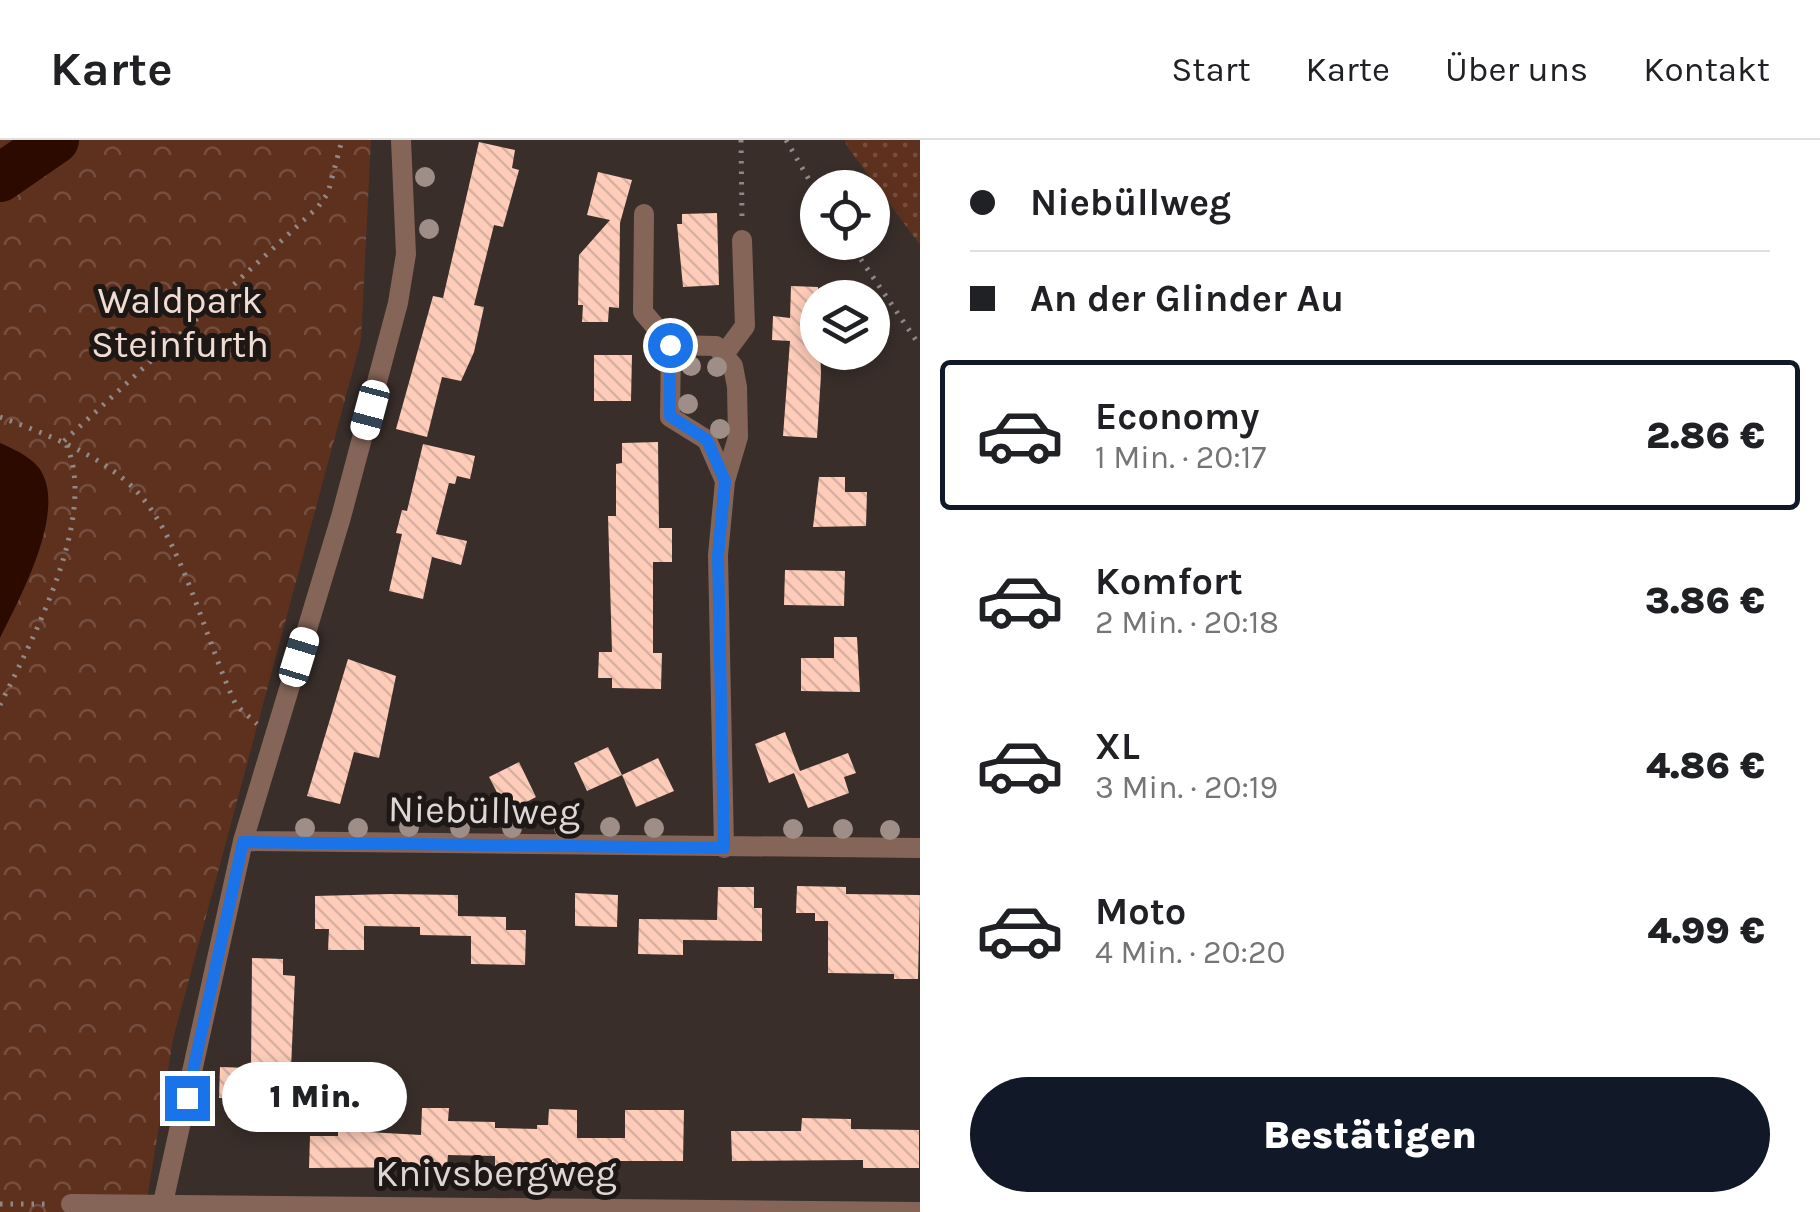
<!DOCTYPE html>
<html lang="de">
<meta charset="utf-8">
<style>
:root{--surface:#fff;--page:#f2f2f2;--text:#202124;--muted:#757577;--line:#e0e0e0;--accent:#111827}
body{margin:0;font-family:Karla,sans-serif;background:var(--page);color:var(--text);height:100vh;display:flex;flex-direction:column;font-size:38px;white-space:nowrap}
*{box-sizing:border-box;margin:0}
p{font-size:32px;color:var(--muted)}
.icon{flex:none;width:55px;height:55px;fill:none;stroke:currentColor;stroke-width:2;stroke-linecap:round;stroke-linejoin:round}
.map{position:relative;flex:1;overflow:hidden}
.details{display:flex;flex-direction:column;background:var(--surface);width:900px}
.details>*{flex:none}
.guide{display:grid;align-content:center;height:220px;padding:0 50px;background:var(--surface)}
.controls{position:absolute;left:800px;top:30px;display:grid;gap:20px}
.controls a{display:grid;place-items:center;width:90px;height:90px;border-radius:50%;background:var(--surface);box-shadow:0 5px 15px #0003;font-size:50px}
.end{position:absolute;width:45px;height:45px;margin:-22px;border:12px solid #1a73e8;background:#fff;box-shadow:0 0 0 5px #fff}
.from{border-radius:50%}
.bubble{position:absolute;height:70px;border-radius:35px;background:var(--surface);box-shadow:0 5px 15px #0003;font-size:32px;font-weight:800;line-height:70px;text-align:center}
.car{position:absolute;width:30px;height:60px;margin:-30px -15px;border-radius:12px;box-shadow:0 0 8px 2px #0007;background:linear-gradient(#fff 24%,#345 0 40%,#fff 0 76%,#345 0 86%,#fff 0)}
.guide b{display:flex;align-items:center;gap:35px;height:95px;font-size:38px}
.guide b+b{border-top:2px solid var(--line)}
.guide i{width:25px;height:25px;background:var(--text)}
ul{padding:0;list-style:none}
li{display:flex;align-items:center;gap:30px;height:150px;margin:0 20px 15px;padding:0 30px;border:5px solid transparent;border-radius:10px}
li div{flex:1}
li b{display:block;font-size:38px}
li em{font-style:normal;font-weight:800}
li.on{border-color:var(--accent)}
li>.icon{width:90px;height:90px;stroke-width:1.5}
.button{display:flex;gap:20px;margin-top:auto;padding:20px 50px}
.button a{flex:1;height:115px;border-radius:60px;background:var(--accent);color:#fff;font-size:40px;font-weight:800;line-height:115px;text-align:center}
header{display:flex;align-items:center;gap:60px;box-sizing:border-box;height:140px;padding:0 50px;background:var(--surface);border-bottom:2px solid var(--line)}
header strong{font-size:48px}
nav{display:flex;gap:55px;margin-inline-start:auto;font-size:35px}
main{display:flex;flex:1;min-height:0}
.map>svg:first-child{display:block}
</style>
<header>
<strong>Karte</strong>
<nav><a>Start</a><a>Karte</a><a>Über uns</a><a>Kontakt</a></nav>
</header>
<main>
<div class="map">
<svg width="920" height="1072" viewBox="0 0 920 1072">
<defs>
<pattern id="grass-dots" width="8" height="8" patternUnits="userSpaceOnUse" patternTransform="scale(2.5)"><rect width="8" height="8" fill="#5e311f"/><path d="M2 2h.1M6 6h.1" fill="none" stroke="#754e3f" stroke-width="1.8" stroke-linecap="round"/></pattern>
<pattern id="park-crowns" width="20" height="18" patternUnits="userSpaceOnUse" patternTransform="scale(2.5)"><rect width="20" height="18" fill="#5e311f"/><path d="M2 6a3 3 0 1 1 6 0M12 15a3 3 0 1 1 6 0" fill="none" stroke="#754e3f"/></pattern>
<pattern id="building-back-hatch" width="6" height="6" patternUnits="userSpaceOnUse" patternTransform="scale(2.5)"><rect width="6" height="6" fill="#feccb9"/><path d="M-1 5l2 2M0 0l6 6M5-1l2 2" fill="none" stroke="#d8b0a1"/></pattern>
</defs>
<rect width="100%" height="100%" fill="#392e2a"/>
<path fill="url(#grass-dots)" d="M 844,0 L 920,0 L 920,105 L 849,9 Z"/>
<path fill="url(#park-crowns)" d="M 0,0 L 371,0 L 361,200 L 173,899 L 145,1072 L 0,1072 L 0,498 L 29,437 L 21,313 L 0,303 Z"/>
<path fill="#2d0a00" d="M 0,303 C 13,309 30,316 39,328 C 69,369 19,459 0,498 Z"/>
<g fill="none" stroke-linecap="round" stroke-linejoin="round">
<path stroke="#2d0a00" stroke-width="48" d="M 0,38 L 55,0"/>
</g>
<path fill="url(#building-back-hatch)" d="M 479,2 L 515,10 L 512,28 L 519,30 L 503,87 L 494,85 L 474,165 L 484,167 L 474,212 L 461,241 L 442,237 L 427,297 L 396,289 L 433,156 L 443,158 Z
M 598,32 L 632,40 L 620,83 L 619,168 L 609,167 L 608,182 L 582,182 L 583,165 L 578,165 L 579,115 L 610,80 L 587,75 Z
M 717,73 L 719,145 L 683,147 L 677,84 L 682,84 L 682,74 Z
M 791,146 L 818,147 L 821,235 L 817,298 L 783,296 L 790,201 L 772,200 L 773,176 L 790,178 Z
M 594,215 L 632,215 L 631,261 L 594,261 Z
M 658,302 L 659,388 L 672,388 L 672,422 L 653,422 L 653,513 L 662,513 L 661,549 L 612,548 L 612,538 L 598,538 L 599,512 L 612,512 L 608,376 L 616,376 L 616,324 L 622,323 L 622,303 Z
M 423,304 L 475,316 L 470,339 L 457,336 L 455,344 L 449,343 L 436,394 L 467,401 L 461,425 L 432,417 L 423,459 L 389,451 L 402,394 L 396,393 L 402,370 L 407,371 Z
M 819,337 L 845,337 L 845,352 L 867,352 L 866,386 L 813,387 Z
M 785,430 L 845,431 L 844,466 L 784,465 Z
M 834,497 L 857,497 L 860,552 L 801,551 L 801,518 L 834,518 Z
M 348,519 L 396,536 L 379,618 L 354,612 L 340,664 L 307,656 Z
M 785,592 L 800,631 L 848,613 L 856,633 L 844,637 L 849,653 L 808,668 L 794,633 L 769,643 L 755,604 Z
M 608,607 L 622,635 L 587,651 L 574,623 Z
M 658,618 L 674,651 L 636,667 L 622,635 Z
M 519,622 L 536,657 L 515,668 L 512,662 L 504,666 L 489,637 Z
M 797,746 L 846,747 L 846,754 L 920,755 L 918,839 L 894,839 L 894,834 L 828,833 L 828,781 L 815,781 L 815,773 L 796,773 Z
M 718,747 L 754,747 L 754,768 L 762,768 L 762,801 L 683,800 L 683,815 L 638,814 L 639,779 L 717,780 Z
M 575,753 L 618,755 L 617,787 L 575,786 Z
M 390,754 L 458,755 L 458,776 L 506,777 L 506,790 L 526,790 L 525,825 L 471,824 L 471,796 L 420,795 L 420,787 L 364,786 L 364,810 L 328,810 L 329,789 L 315,789 L 315,756 Z
M 252,818 L 283,819 L 283,835 L 295,836 L 291,929 L 284,928 L 283,959 L 219,958 L 220,927 L 251,928 Z
M 338,968 L 369,969 L 368,992 L 421,995 L 422,968 L 449,968 L 448,981 L 495,982 L 495,988 L 537,989 L 537,985 L 548,985 L 549,969 L 577,970 L 577,998 L 625,998 L 625,970 L 684,970 L 683,1021 L 608,1021 L 608,1028 L 495,1027 L 495,1016 L 448,1015 L 447,1027 L 309,1028 L 310,996 L 338,996 Z
M 802,978 L 851,979 L 851,989 L 919,990 L 919,1028 L 863,1028 L 863,1020 L 732,1021 L 731,991 L 801,991 Z"/>
<g fill="none" stroke-linecap="round" stroke-linejoin="round">
<path stroke="#918885" stroke-width="5" stroke-dasharray="2.5 8" stroke-linecap="butt" d="M 741,0 L 742,77
M 786,0 L 818,55
M 849,102 L 920,206
M 0,277 C 46,294 107,317 140,355 C 183,404 207,504 236,565 L 257,584
M 64,301 L 318,67 L 328,53 L 342,0
M 0,565 C 33,498 99,376 66,304
M 0,1064 L 48,1064"/>
<path stroke="#856558" stroke-width="20" d="M 644,74 L 643,172 L 671,205 L 670,277 L 707,300 L 725,341
M 671,205 L 716,206 L 733,226 L 737,247 L 738,297 L 725,341 L 718,415 L 724,708
M 725,213 L 745,186 L 742,100
M 243,701 L 920,708
M 71,1064 L 920,1072
M 161,1072 L 243,701 L 341,377 L 398,163 L 406,114 L 401,0"/>
</g>
<g fill="#9e8e87">
<circle cx="425" cy="37" r="10"/>
<circle cx="429" cy="89" r="10"/>
<circle cx="691" cy="226" r="10"/>
<circle cx="717" cy="227" r="10"/>
<circle cx="688" cy="264" r="10"/>
<circle cx="720" cy="289" r="10"/>
<circle cx="409" cy="687" r="10"/>
<circle cx="610" cy="687" r="10"/>
<circle cx="305" cy="688" r="10"/>
<circle cx="358" cy="688" r="10"/>
<circle cx="460" cy="688" r="10"/>
<circle cx="512" cy="688" r="10"/>
<circle cx="564" cy="688" r="10"/>
<circle cx="654" cy="688" r="10"/>
<circle cx="793" cy="689" r="10"/>
<circle cx="843" cy="689" r="10"/>
<circle cx="890" cy="690" r="10"/>
</g>
<g fill="none" stroke-linecap="round" stroke-linejoin="round">
<path stroke="#1a73e8" stroke-width="12" d="M 187,958 L 243,702 L 724,708 L 718,415 L 725,341 L 707,300 L 670,276 L 670,205"/>
</g>
<g text-anchor="middle" stroke-width="10" stroke-linejoin="round" paint-order="stroke">
<g font-size="38" fill="#f1dcd3" stroke="#1d1816">
<text x="180" y="173">Waldpark<tspan x="180" dy="44">Steinfurth</tspan></text>
</g>
<g font-size="38" fill="#ddd6d4" stroke="#1d1816">
<text transform="translate(484 670) rotate(1)" y="13">Niebüllweg</text>
<text x="496" y="1046">Knivsbergweg</text>
</g>
</g>
</svg>
<div class="controls">
<a><svg class="icon" aria-label="locate" viewBox="0 0 24 24"><circle cx="12" cy="12" r="6"/><path d="M12 2v4M12 18v4M2 12h4M18 12h4"/></svg></a>
<a><svg class="icon" aria-label="layers" viewBox="0 0 24 24"><path d="M12 4l9 5-9 5-9-5zM3 14l9 5 9-5"/></svg></a>
</div>
<i class="end from" style="left:670px;top:205px"></i>
<i class="end" style="left:187px;top:958px"></i>
<div class="bubble" style="left:222px;top:922px;width:185px">1 Min.</div>
<i class="car" style="left:370px;top:270px;rotate:195deg"></i>
<i class="car" style="left:299px;top:517px;rotate:17deg"></i>
</div>
<section class="details">
<div class="guide">
<b><i class="from"></i>Niebüllweg</b>
<b><i></i>An der Glinder Au</b>
</div>
<ul>
<li class="on"><svg class="icon" aria-label="car" viewBox="0 0 24 24"><path d="M5 17H2v-5l4-1 3-4h7l3 4 3 1v5h-3M9 17h6M6 11h13"/><circle cx="7" cy="17" r="2"/><circle cx="17" cy="17" r="2"/></svg><div><b>Economy</b><p>1 Min. · 20:17</p></div><em>2.86 €</em></li>
<li><svg class="icon" aria-label="car" viewBox="0 0 24 24"><path d="M5 17H2v-5l4-1 3-4h7l3 4 3 1v5h-3M9 17h6M6 11h13"/><circle cx="7" cy="17" r="2"/><circle cx="17" cy="17" r="2"/></svg><div><b>Komfort</b><p>2 Min. · 20:18</p></div><em>3.86 €</em></li>
<li><svg class="icon" aria-label="car" viewBox="0 0 24 24"><path d="M5 17H2v-5l4-1 3-4h7l3 4 3 1v5h-3M9 17h6M6 11h13"/><circle cx="7" cy="17" r="2"/><circle cx="17" cy="17" r="2"/></svg><div><b>XL</b><p>3 Min. · 20:19</p></div><em>4.86 €</em></li>
<li><svg class="icon" aria-label="car" viewBox="0 0 24 24"><path d="M5 17H2v-5l4-1 3-4h7l3 4 3 1v5h-3M9 17h6M6 11h13"/><circle cx="7" cy="17" r="2"/><circle cx="17" cy="17" r="2"/></svg><div><b>Moto</b><p>4 Min. · 20:20</p></div><em>4.99 €</em></li>
</ul>
<div class="button"><a>Bestätigen</a></div>
</section>
</main>
